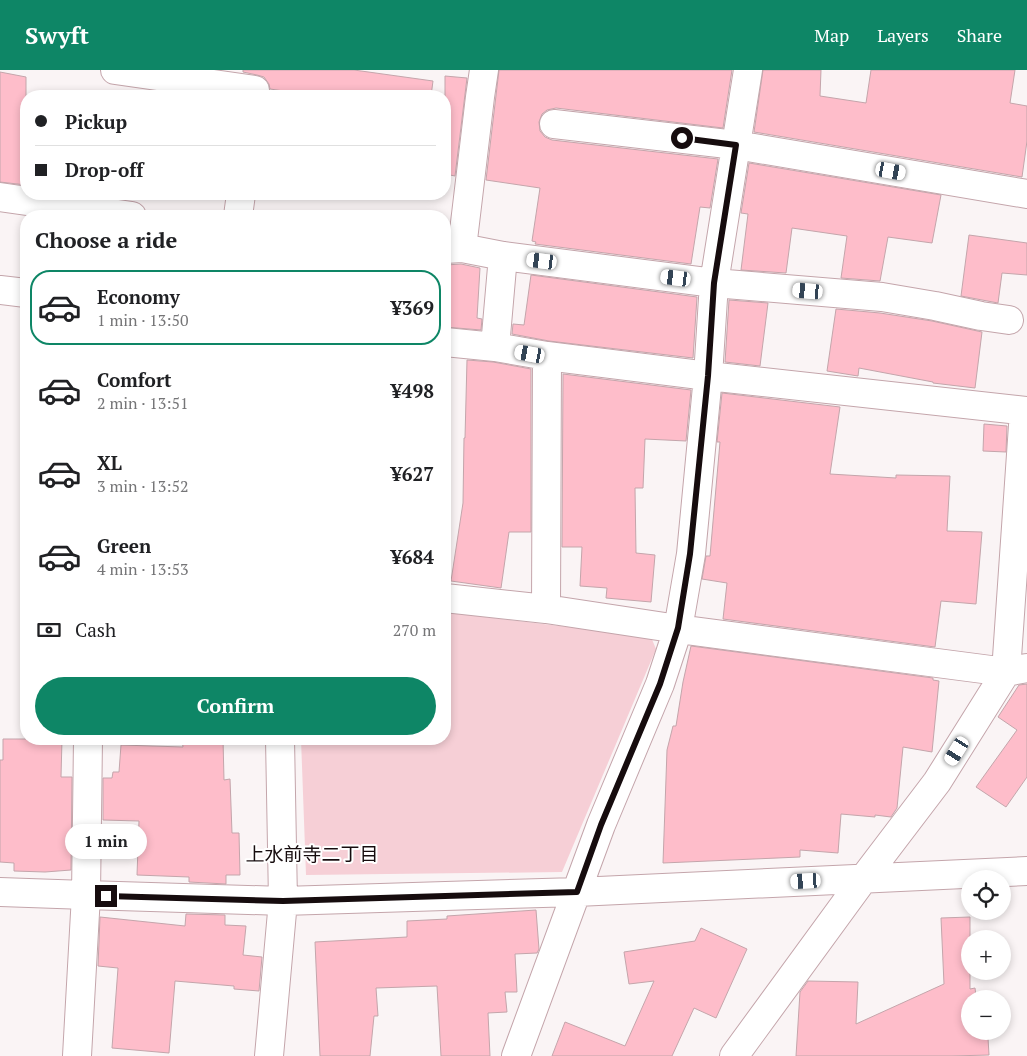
<!DOCTYPE html>
<meta charset="utf-8">
<style>
:root{--surface:#fff;--page:#f2f2f2;--text:#202124;--muted:#757577;--line:#e0e0e0;--accent:#0e8666}
body{margin:0;font-family:"PT Serif","Noto Sans JP",serif;background:var(--page);color:var(--text);height:100vh;display:flex;flex-direction:column;font-size:19px;white-space:nowrap}
*{box-sizing:border-box;margin:0}
p{font-size:16px;color:var(--muted)}
.icon{flex:none;width:28px;height:28px;fill:none;stroke:currentColor;stroke-width:2;stroke-linecap:round;stroke-linejoin:round}
.map{position:relative;flex:1;overflow:hidden}
.panel{position:absolute;left:20px;top:140px;width:431px;height:535px;display:flex;flex-direction:column;background:var(--surface);border-radius:20px;box-shadow:0 2px 8px #0003}
.panel>*{flex:none}
.banner{position:absolute;left:20px;top:20px;width:431px;height:110px;border-radius:20px;box-shadow:0 2px 8px #0003;display:grid;align-content:center;height:110px;padding:0 15px;background:var(--surface)}
.controls{position:absolute;left:961px;top:800px;display:grid;gap:10px}
.controls a{display:grid;place-items:center;width:50px;height:50px;border-radius:50%;background:var(--surface);box-shadow:0 2px 8px #0003;font-size:25px}
.end{position:absolute;width:22px;height:22px;margin:-11px;border:6px solid #160c0e;background:#fff;box-shadow:0 0 0 2px #fff}
.from{border-radius:50%}
.bubble{position:absolute;height:35px;border-radius:18px;background:var(--surface);box-shadow:0 2px 8px #0003;font-size:16px;font-weight:800;line-height:35px;text-align:center}
.car{position:absolute;width:15px;height:30px;margin:-15px -8px;border-radius:6px;box-shadow:0 0 4px 1px #0007;background:linear-gradient(#fff 24%,#345 0 40%,#fff 0 76%,#345 0 86%,#fff 0)}
.banner b{display:flex;align-items:center;gap:18px;height:48px;font-size:19px}
.banner b+b{border-top:1px solid var(--line)}
.banner i{width:12px;height:12px;background:var(--text)}
ul{padding:0;list-style:none}
li{display:flex;align-items:center;gap:15px;height:75px;margin:0 10px 8px;padding:0 5px;border:2px solid transparent;border-radius:20px}
li div{flex:1}
li b{display:block;font-size:19px}
li em{font-style:normal;font-weight:800}
li.selected{border-color:var(--accent)}
li>.icon{width:45px;height:45px;stroke-width:1.5}
h2{padding:0 15px;font-size:22px;line-height:60px}
.pay{display:flex;align-items:center;gap:12px;height:55px;padding:0 15px;font-size:19px}
.pay p{margin-inline-start:auto}
.action{display:flex;gap:10px;margin-top:auto;padding:10px 15px}
.action a{flex:1;height:58px;border-radius:30px;background:var(--accent);color:#fff;font-size:20px;font-weight:800;line-height:58px;text-align:center}
header{display:flex;align-items:center;gap:30px;box-sizing:border-box;height:70px;padding:0 25px;background:var(--accent);color:#fff}
header strong{font-size:24px}
nav{display:flex;gap:28px;margin-inline-start:auto;font-size:18px}
.map>svg:first-child{display:block}
</style>
<header>
<strong>Swyft</strong>
<nav><a>Map</a><a>Layers</a><a>Share</a></nav>
</header>
<div class="map">
<svg width="1027" height="986" viewBox="0 0 1027 986">
<rect width="100%" height="100%" fill="#faf4f5"/>
<path fill="#f6cfd6" d="M 445,542 L 651,567 L 656,579 L 562,802 L 306,805 L 301,669 L 445,669 Z"/>
<path fill="#febdca" stroke="#c4a5ab" d="M 243,0 L 354,0 L 433,11 L 431,26 L 318,26 L 270,19 L 269,14 L 264,7 L 257,5 L 243,2 Z
M 499,0 L 732,0 L 723,58 L 556,38 L 547,40 L 542,44 L 539,52 L 540,61 L 545,67 L 552,70 L 718,89 L 710,138 L 700,137 L 691,194 L 535,174 L 536,172 L 532,171 L 540,118 L 486,110 Z
M 763,0 L 821,0 L 820,26 L 866,33 L 871,0 L 1015,0 L 1010,33 L 1027,36 L 1027,71 L 1022,107 L 754,62 Z
M 0,2 L 26,7 L 26,115 L 0,112 Z
M 445,6 L 467,8 L 455,106 L 445,104 Z
M 749,93 L 941,125 L 932,173 L 888,167 L 880,211 L 841,208 L 847,166 L 792,158 L 786,203 L 741,200 L 748,144 L 741,143 Z
M 969,165 L 1027,173 L 1027,205 L 1002,203 L 998,233 L 961,226 Z
M 461,194 L 480,198 L 477,248 L 482,249 L 481,260 L 445,257 L 445,209 L 446,195 Z
M 531,205 L 697,227 L 693,288 L 549,271 L 512,264 L 513,254 L 524,255 Z
M 729,230 L 768,233 L 760,296 L 725,292 Z
M 836,239 L 880,243 L 932,251 L 982,262 L 975,318 L 933,313 L 933,312 L 859,298 L 858,306 L 827,301 Z
M 467,290 L 493,292 L 531,299 L 531,462 L 509,462 L 501,518 L 451,511 L 463,433 L 464,368 L 465,368 Z
M 563,304 L 691,320 L 686,371 L 645,369 L 643,418 L 635,418 L 636,483 L 655,485 L 651,532 L 606,528 L 607,518 L 580,516 L 582,477 L 562,477 Z
M 722,323 L 840,337 L 830,404 L 896,408 L 896,405 L 950,406 L 947,461 L 982,462 L 976,534 L 941,531 L 935,577 L 723,549 L 727,513 L 702,509 L 706,486 L 710,486 L 720,372 L 717,372 Z
M 984,354 L 1007,356 L 1006,382 L 983,381 Z
M 691,576 L 933,608 L 933,610 L 939,611 L 932,682 L 903,677 L 897,738 L 891,747 L 875,745 L 875,747 L 841,744 L 838,783 L 800,780 L 800,787 L 663,793 L 667,680 L 673,656 L 676,656 L 683,612 Z
M 1027,614 L 1027,707 L 1006,737 L 976,717 L 1017,660 L 998,647 L 1019,615 Z
M 3,669 L 62,669 L 61,707 L 72,707 L 71,800 L 45,802 L 14,801 L 14,793 L 0,792 L 0,690 L 3,690 Z
M 182,669 L 223,669 L 224,710 L 230,709 L 232,763 L 239,763 L 240,805 L 226,805 L 226,814 L 189,812 L 189,807 L 137,805 L 139,751 L 103,750 L 103,708 L 112,708 L 113,702 L 119,702 L 121,675 L 183,677 Z
M 536,840 L 539,879 L 537,883 L 515,884 L 517,922 L 505,922 L 507,942 L 488,943 L 490,986 L 441,986 L 437,916 L 376,918 L 378,946 L 374,946 L 370,986 L 320,986 L 315,872 L 407,867 L 407,851 L 447,849 L 447,846 Z
M 186,844 L 225,845 L 225,855 L 246,856 L 243,885 L 262,887 L 259,921 L 234,919 L 234,916 L 175,911 L 169,983 L 112,978 L 118,898 L 98,896 L 100,847 L 185,856 Z
M 970,847 L 970,919 L 975,918 L 976,926 L 993,925 L 993,929 L 970,929 L 970,961 L 994,961 L 995,967 L 988,968 L 989,985 L 951,986 L 796,986 L 800,922 L 808,911 L 858,912 L 856,954 L 944,914 L 941,848 Z
M 701,858 L 747,879 L 716,948 L 694,938 L 672,986 L 552,986 L 565,952 L 625,976 L 654,911 L 629,914 L 624,882 L 695,871 Z"/>
<g fill="none" stroke-linecap="round" stroke-linejoin="round">
<defs>
<path id="minor" d="M 115,0 L 255,20
M 554,54 L 736,75 L 1027,124
M 0,127 L 132,146
M 238,146 L 241,124
M 462,178 L 480,27 L 484,0
M 445,179 L 462,178 L 503,186 L 714,213 L 882,227 L 935,236 L 981,246 L 1009,250
M 0,220 L 26,223
M 445,272 L 495,277 L 547,286 L 708,306 L 1027,341
M 495,277 L 503,186
M 445,528 L 546,539 L 678,559 L 1006,602 L 1027,598
M 546,539 L 547,286
M 0,822 L 86,825 L 283,831 L 577,822 L 1027,801
M 77,986 L 86,825 L 88,669
M 269,986 L 283,831 L 280,669
M 516,986 L 601,755 L 660,614 L 678,559 L 691,484 L 708,306 L 714,213 L 748,0
M 734,986 L 864,808 L 937,712 L 1006,602 L 1024,341"/>
</defs>
<use href="#minor" stroke="#c4a5ab" stroke-width="30"/>
<use href="#minor" stroke="#fff" stroke-width="28"/>
</g>
<g fill="none" stroke-linecap="round" stroke-linejoin="round">
<path stroke="#160c0e" stroke-width="6" d="M 106,826 L 283,831 L 577,822 L 601,755 L 660,614 L 678,558 L 690,484 L 708,306 L 714,213 L 736,75 L 682,68"/>
</g>
<g text-anchor="middle" stroke-width="4" stroke-linejoin="round" paint-order="stroke">
<g font-size="19" fill="#160c0e" stroke="#fff">
<text x="312" y="791">上水前寺二丁目</text>
</g>
</g>
</svg>
<div class="controls">
<a><svg class="icon" aria-label="locate" viewBox="0 0 24 24"><circle cx="12" cy="12" r="6"/><path d="M12 2v4M12 18v4M2 12h4M18 12h4"/></svg></a>
<a>+</a>
<a>−</a>
</div>
<i class="end from" style="left:682px;top:68px"></i>
<i class="end" style="left:106px;top:826px"></i>
<div class="bubble" style="left:65px;top:754px;width:82px">1 min</div>
<i class="car" style="left:891px;top:101px;rotate:100deg"></i>
<i class="car" style="left:542px;top:191px;rotate:277deg"></i>
<i class="car" style="left:676px;top:208px;rotate:277deg"></i>
<i class="car" style="left:808px;top:221px;rotate:275deg"></i>
<i class="car" style="left:530px;top:284px;rotate:280deg"></i>
<i class="car" style="left:957px;top:681px;rotate:212deg"></i>
<i class="car" style="left:806px;top:811px;rotate:267deg"></i>
<div class="banner">
<b><i class="from"></i>Pickup</b>
<b><i></i>Drop-off</b>
</div>
<section class="panel">
<h2>Choose a ride</h2>
<ul>
<li class="selected"><svg class="icon" aria-label="car" viewBox="0 0 24 24"><path d="M5 17H2v-5l4-1 3-4h7l3 4 3 1v5h-3M9 17h6M6 11h13"/><circle cx="7" cy="17" r="2"/><circle cx="17" cy="17" r="2"/></svg><div><b>Economy</b><p>1 min · 13:50</p></div><em>¥369</em></li>
<li><svg class="icon" aria-label="car" viewBox="0 0 24 24"><path d="M5 17H2v-5l4-1 3-4h7l3 4 3 1v5h-3M9 17h6M6 11h13"/><circle cx="7" cy="17" r="2"/><circle cx="17" cy="17" r="2"/></svg><div><b>Comfort</b><p>2 min · 13:51</p></div><em>¥498</em></li>
<li><svg class="icon" aria-label="car" viewBox="0 0 24 24"><path d="M5 17H2v-5l4-1 3-4h7l3 4 3 1v5h-3M9 17h6M6 11h13"/><circle cx="7" cy="17" r="2"/><circle cx="17" cy="17" r="2"/></svg><div><b>XL</b><p>3 min · 13:52</p></div><em>¥627</em></li>
<li><svg class="icon" aria-label="car" viewBox="0 0 24 24"><path d="M5 17H2v-5l4-1 3-4h7l3 4 3 1v5h-3M9 17h6M6 11h13"/><circle cx="7" cy="17" r="2"/><circle cx="17" cy="17" r="2"/></svg><div><b>Green</b><p>4 min · 13:53</p></div><em>¥684</em></li>
</ul>
<div class="pay"><svg class="icon" aria-label="cash" viewBox="0 0 24 24"><path d="M3 7h18v10H3z"/><circle cx="12" cy="12" r="2"/></svg>Cash<p>270 m</p></div>
<div class="action"><a>Confirm</a></div>
</section>
</div>
